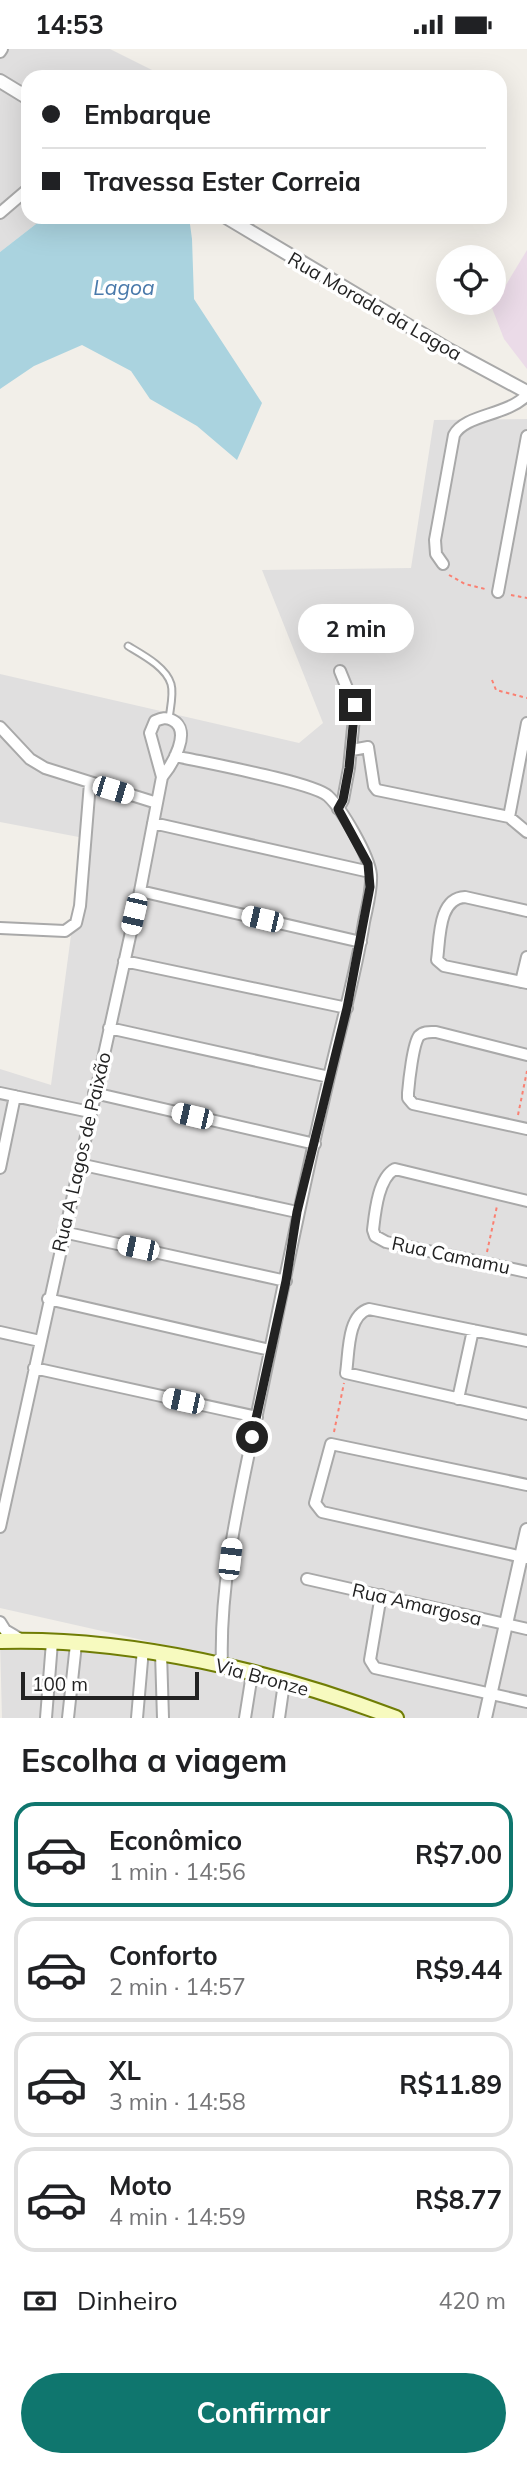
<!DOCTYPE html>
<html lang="pt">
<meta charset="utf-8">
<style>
:root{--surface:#fff;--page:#f2f2f2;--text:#202124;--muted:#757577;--line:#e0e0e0;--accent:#0f766e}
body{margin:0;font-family:Mulish,sans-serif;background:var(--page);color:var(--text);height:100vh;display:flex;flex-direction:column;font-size:26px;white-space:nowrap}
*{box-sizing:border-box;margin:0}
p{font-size:23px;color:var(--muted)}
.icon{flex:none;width:38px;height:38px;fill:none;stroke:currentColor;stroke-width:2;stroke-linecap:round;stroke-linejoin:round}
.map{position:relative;height:1669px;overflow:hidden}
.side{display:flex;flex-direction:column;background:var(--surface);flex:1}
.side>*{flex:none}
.guide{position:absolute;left:21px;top:21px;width:486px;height:154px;border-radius:21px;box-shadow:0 7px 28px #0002;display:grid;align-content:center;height:154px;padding:0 21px;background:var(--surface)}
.fabs{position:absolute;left:436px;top:196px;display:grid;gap:14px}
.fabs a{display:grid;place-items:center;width:70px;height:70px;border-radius:50%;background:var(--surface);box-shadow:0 7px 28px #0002;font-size:35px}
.scale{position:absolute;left:21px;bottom:18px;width:178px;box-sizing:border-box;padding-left:7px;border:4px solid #222;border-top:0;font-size:19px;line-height:24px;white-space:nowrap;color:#222;-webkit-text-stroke:5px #fff;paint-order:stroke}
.end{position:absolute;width:32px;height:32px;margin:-16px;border:9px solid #222;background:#fff;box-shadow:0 0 0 4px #fff}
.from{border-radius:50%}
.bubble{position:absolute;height:49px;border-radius:24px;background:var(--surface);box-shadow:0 7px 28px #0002;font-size:23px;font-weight:700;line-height:49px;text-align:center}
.car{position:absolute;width:21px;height:42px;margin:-21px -10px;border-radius:9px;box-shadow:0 0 5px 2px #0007;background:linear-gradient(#fff 24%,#345 0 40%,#fff 0 76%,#345 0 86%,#fff 0)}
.guide b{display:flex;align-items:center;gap:24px;height:66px;font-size:26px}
.guide b+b{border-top:2px solid var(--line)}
.guide i{width:18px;height:18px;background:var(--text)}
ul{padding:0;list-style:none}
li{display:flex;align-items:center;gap:21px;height:105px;margin:0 14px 10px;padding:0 7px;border:4px solid var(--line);border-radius:21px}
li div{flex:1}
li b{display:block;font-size:26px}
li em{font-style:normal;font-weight:700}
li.selected{border-color:var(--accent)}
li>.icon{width:63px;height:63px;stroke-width:1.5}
h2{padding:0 21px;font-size:32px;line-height:84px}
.pay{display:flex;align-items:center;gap:18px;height:77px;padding:0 21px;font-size:26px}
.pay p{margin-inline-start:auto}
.primary-button{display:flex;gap:14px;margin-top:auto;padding:14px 21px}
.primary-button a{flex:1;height:80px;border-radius:42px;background:var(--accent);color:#fff;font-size:28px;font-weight:700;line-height:80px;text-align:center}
.status{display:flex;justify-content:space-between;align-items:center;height:49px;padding:0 35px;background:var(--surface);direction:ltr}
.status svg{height:19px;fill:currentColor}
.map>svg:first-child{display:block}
</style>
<div class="status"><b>14:53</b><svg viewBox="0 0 49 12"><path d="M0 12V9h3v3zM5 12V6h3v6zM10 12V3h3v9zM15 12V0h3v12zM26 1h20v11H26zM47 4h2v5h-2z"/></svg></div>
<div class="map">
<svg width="527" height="1669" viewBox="0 0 527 1669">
<rect width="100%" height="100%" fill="#f2efe9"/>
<path fill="#e0dfdf" d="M 0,0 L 110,0 L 152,21 L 150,28 L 28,28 L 28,168 L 45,168 L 0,203 Z
M 527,370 L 527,1669 L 2,1669 L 0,1592 L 146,1601 L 356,1648 L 253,1616 L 0,1559 L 0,1020 L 51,1036 L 84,789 L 0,773 L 0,625 L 299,694 L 323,674 L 262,521 L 411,519 L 434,371 Z"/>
<path fill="#ebdbe8" d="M 527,201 L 527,320 L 504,290 L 492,259 Z"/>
<path fill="#aad3df" d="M 45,168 L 189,168 L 192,190 L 194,250 L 262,354 L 237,411 L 197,377 L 150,350 L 131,322 L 82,296 L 34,317 L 0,340 L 0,203 Z"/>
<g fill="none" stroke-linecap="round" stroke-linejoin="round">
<defs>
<path id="service" d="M 128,597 C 143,606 166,618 171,635 C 174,645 170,660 169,670"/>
<path id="minor" d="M 0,3 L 2,0
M 0,164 L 28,140
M 443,515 L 436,505 L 435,491 L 454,386 C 465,365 507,367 527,346
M 498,543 L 527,387
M 0,678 L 30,710 L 45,719 L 157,754
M 352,701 L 368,698 L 374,737 L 377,741 L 509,768 L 527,783
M 175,707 C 201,713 313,733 328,747 C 342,760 369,806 371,826 C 372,841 367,858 364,873 C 356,925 341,976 329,1028 C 303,1138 281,1249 258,1360 C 241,1445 219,1530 222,1617
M 338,760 L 343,751 L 349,719 L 355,659 L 340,622
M 509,768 L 527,674
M 153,774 L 370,823
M 140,842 L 361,893
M 527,862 L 465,848 C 438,849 440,890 437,911 L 444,917 L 527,934
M 0,879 L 65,882 L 76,874 L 80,857 L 90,734
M 124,912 L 347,959
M 521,933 L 527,908
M 109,979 L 329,1028
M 527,1006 L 436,983 C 430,983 424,982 419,987 C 413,995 409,1032 408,1044 L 408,1049 L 413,1055 L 527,1080
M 0,1044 L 90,1063
M 94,1044 L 315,1095
M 79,1115 L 297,1163
M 0,1119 L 15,1047
M 527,1152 L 395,1120 C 378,1129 375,1164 373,1181 L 375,1187 L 386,1193 L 527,1223
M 63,1183 L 286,1232
M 48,1250 L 270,1301
M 0,1283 L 40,1292
M 527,1292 L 369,1260 C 347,1266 349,1305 346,1324 L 527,1365
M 34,1319 L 257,1368
M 458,1350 L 473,1281
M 527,1436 L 331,1395 L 315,1454 L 322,1463 L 527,1509
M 0,1478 L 140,842 L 162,728 C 172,716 193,681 172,671 C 166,668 162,669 155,672 L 150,684 L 162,728
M 307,1530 L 527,1580
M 381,1546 L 371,1605 L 370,1611 L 375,1619 L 527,1653
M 0,1573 L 5,1581 L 22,1591
M 161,1604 L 163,1669
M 46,1669 L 52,1593
M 68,1669 L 76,1595
M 137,1669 L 143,1600
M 245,1669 L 252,1625
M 279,1669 L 284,1634"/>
<path id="tertiary" d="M 0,32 L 28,49
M 226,168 L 449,301 L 527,343
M 485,1669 L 527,1481"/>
<path id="secondary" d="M 0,1592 C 130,1588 275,1623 396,1669"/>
</defs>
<use href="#service" stroke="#a9a9a9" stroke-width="9"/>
<use href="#minor" stroke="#a9a9a9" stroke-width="14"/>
<use href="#tertiary" stroke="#a9a9a9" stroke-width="16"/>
<use href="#secondary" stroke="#707d05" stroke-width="18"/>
<path stroke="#fa8072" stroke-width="2" stroke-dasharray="3.5 3.5" stroke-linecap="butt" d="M 449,526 L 465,535 L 485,540
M 511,546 L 527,549
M 492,631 L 496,641 L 527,649
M 518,1066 L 527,1022
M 487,1203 L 497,1157
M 334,1383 L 344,1334"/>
<use href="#service" stroke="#fff" stroke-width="5"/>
<use href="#minor" stroke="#fff" stroke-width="10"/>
<use href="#tertiary" stroke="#fff" stroke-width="12"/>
<use href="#secondary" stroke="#f7fabf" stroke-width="14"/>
</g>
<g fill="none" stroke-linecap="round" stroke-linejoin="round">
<path stroke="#222" stroke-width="9" d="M 252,1388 L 286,1232 L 297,1163 L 347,959 L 370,838 L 368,815 L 338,760 L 343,751 L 349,719 L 355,656"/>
</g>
<g text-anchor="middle" stroke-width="7" stroke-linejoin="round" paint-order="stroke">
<g font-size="19" fill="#222" stroke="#fff">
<text transform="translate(375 257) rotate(30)" y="7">Rua Morada da Lagoa</text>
<text transform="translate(81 1103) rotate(-77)" y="7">Rua A Lagos de Paixão</text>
<text transform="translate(451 1206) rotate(12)" y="7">Rua Camamu</text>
<text transform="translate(417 1555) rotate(13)" y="7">Rua Amargosa</text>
<text transform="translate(262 1628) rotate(15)" y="7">Via Bronze</text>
</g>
<g font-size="21" font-style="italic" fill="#4a7aab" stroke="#fff">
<text x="124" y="246">Lagoa</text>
</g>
</g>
</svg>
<div class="fabs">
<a><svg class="icon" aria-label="locate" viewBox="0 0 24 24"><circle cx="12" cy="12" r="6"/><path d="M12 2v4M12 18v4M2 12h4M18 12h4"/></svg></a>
</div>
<div class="scale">100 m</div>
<i class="end from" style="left:252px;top:1388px"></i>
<i class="end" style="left:355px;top:656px"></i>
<div class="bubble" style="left:298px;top:555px;width:116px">2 min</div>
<i class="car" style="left:113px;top:741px;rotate:107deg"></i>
<i class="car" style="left:134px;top:865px;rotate:193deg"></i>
<i class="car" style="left:262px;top:870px;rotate:283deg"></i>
<i class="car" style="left:192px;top:1067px;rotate:283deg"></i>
<i class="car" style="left:138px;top:1199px;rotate:282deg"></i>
<i class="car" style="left:183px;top:1352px;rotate:282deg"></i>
<i class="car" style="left:230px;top:1510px;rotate:7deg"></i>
<div class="guide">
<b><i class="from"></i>Embarque</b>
<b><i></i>Travessa Ester Correia</b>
</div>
</div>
<section class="side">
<h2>Escolha a viagem</h2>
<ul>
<li class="selected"><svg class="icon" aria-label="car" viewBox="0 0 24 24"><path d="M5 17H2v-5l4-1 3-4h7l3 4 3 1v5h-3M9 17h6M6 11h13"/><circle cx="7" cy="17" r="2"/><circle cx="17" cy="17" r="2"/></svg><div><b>Econômico</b><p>1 min · 14:56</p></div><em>R$7.00</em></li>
<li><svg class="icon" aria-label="car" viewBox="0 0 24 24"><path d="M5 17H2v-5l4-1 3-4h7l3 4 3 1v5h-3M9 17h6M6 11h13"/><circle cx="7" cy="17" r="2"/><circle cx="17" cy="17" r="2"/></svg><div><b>Conforto</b><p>2 min · 14:57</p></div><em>R$9.44</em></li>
<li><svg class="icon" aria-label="car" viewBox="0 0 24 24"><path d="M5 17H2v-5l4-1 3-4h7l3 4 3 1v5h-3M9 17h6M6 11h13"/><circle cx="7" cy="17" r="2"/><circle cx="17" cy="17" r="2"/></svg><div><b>XL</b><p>3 min · 14:58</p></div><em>R$11.89</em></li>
<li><svg class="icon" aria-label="car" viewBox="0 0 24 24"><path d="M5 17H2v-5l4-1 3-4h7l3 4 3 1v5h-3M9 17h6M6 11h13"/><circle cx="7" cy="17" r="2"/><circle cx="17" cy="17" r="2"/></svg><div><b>Moto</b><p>4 min · 14:59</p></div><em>R$8.77</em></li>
</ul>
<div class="pay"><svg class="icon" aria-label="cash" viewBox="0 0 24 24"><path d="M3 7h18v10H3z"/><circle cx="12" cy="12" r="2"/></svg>Dinheiro<p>420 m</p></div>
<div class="primary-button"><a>Confirmar</a></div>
</section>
